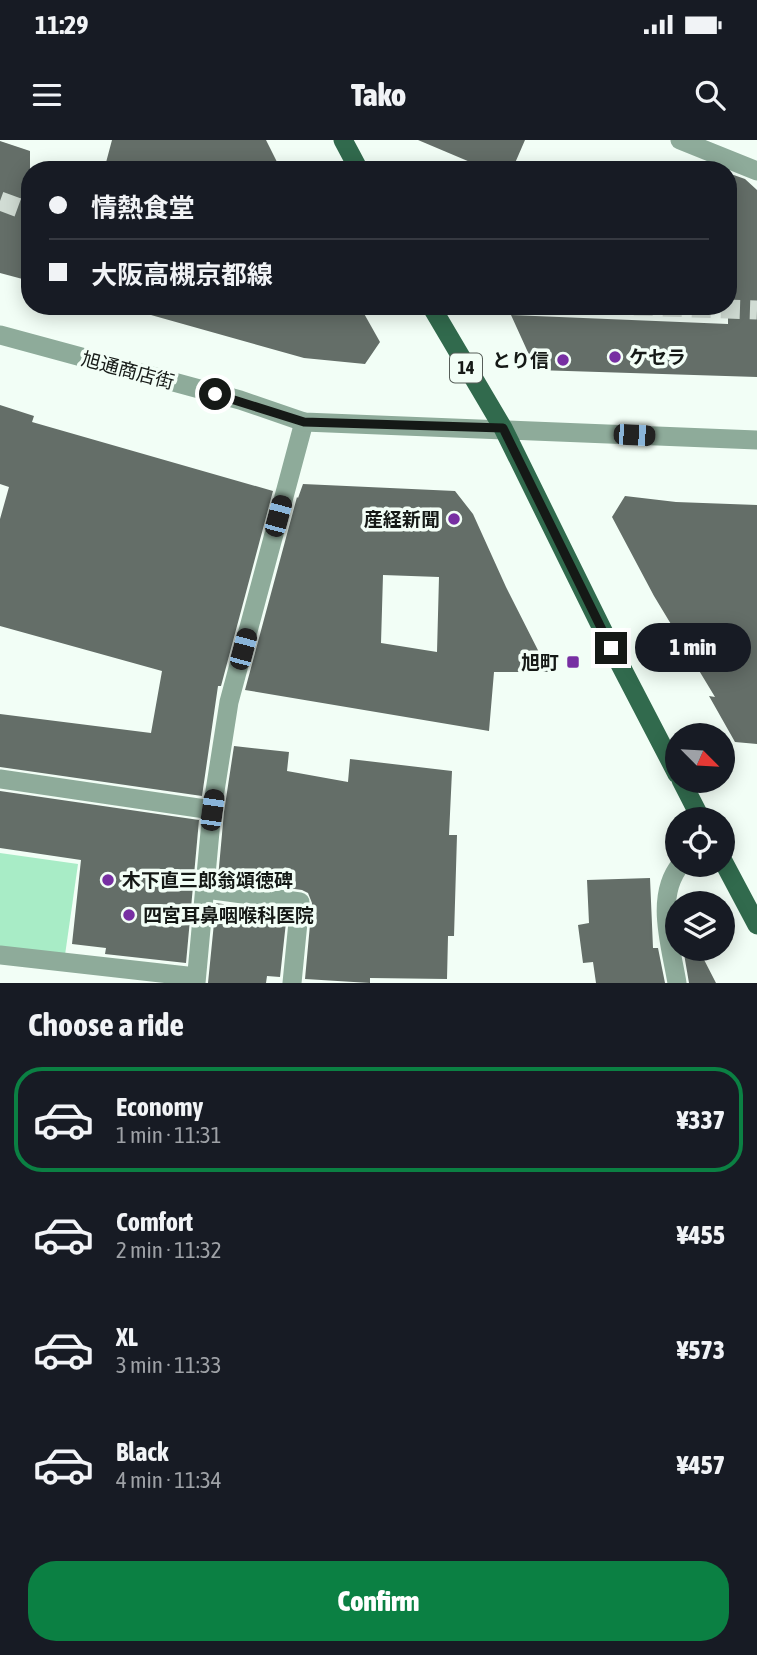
<!DOCTYPE html>
<meta charset="utf-8">
<style>
:root{--surface:#171b24;--page:#242831;--text:#f1f3f6;--muted:#9ea1a6;--line:#363941;--accent:#0b8043}
body{margin:0;font-family:"Asap Condensed","Noto Sans JP",sans-serif;background:var(--page);color:var(--text);height:100vh;display:flex;flex-direction:column;font-size:26px;white-space:nowrap}
*{box-sizing:border-box;margin:0}
p{font-size:23px;color:var(--muted)}
.icon{flex:none;width:38px;height:38px;fill:none;stroke:currentColor;stroke-width:2;stroke-linecap:round;stroke-linejoin:round}
.map{position:relative;height:843px;overflow:hidden}
.details{display:flex;flex-direction:column;background:var(--surface);flex:1}
.details>*{flex:none}
.top-card{position:absolute;left:21px;top:21px;width:716px;height:154px;border-radius:28px;box-shadow:0 4px 18px #0003;display:grid;align-content:center;height:154px;padding:0 28px;background:var(--surface)}
.needle{width:46px;rotate:114deg}
.buttons{position:absolute;left:665px;top:583px;display:grid;gap:14px}
.buttons a{display:grid;place-items:center;width:70px;height:70px;border-radius:50%;background:var(--surface);box-shadow:0 4px 18px #0003;font-size:35px}
.end{position:absolute;width:32px;height:32px;margin:-16px;border:9px solid #151916;background:#fff;box-shadow:0 0 0 4px #fff}
.from{border-radius:50%}
.bubble{position:absolute;height:49px;border-radius:24px;background:var(--surface);box-shadow:0 4px 18px #0003;font-size:23px;font-weight:800;line-height:49px;text-align:center}
.car{position:absolute;width:21px;height:42px;margin:-21px -10px;border-radius:9px;box-shadow:0 0 5px 2px #0007;background:linear-gradient(#222 24%,#8ab4d8 0 40%,#222 0 76%,#8ab4d8 0 86%,#222 0)}
.top-card b{display:flex;align-items:center;gap:24px;height:66px;font-size:26px}
.top-card b+b{border-top:2px solid var(--line)}
.top-card i{width:18px;height:18px;background:var(--text)}
ul{padding:0;list-style:none}
li{display:flex;align-items:center;gap:21px;height:105px;margin:0 14px 10px;padding:0 14px;border:4px solid transparent;border-radius:28px}
li div{flex:1}
li b{display:block;font-size:26px}
li em{font-style:normal;font-weight:800}
li.on{border-color:var(--accent)}
li>.icon{width:63px;height:63px;stroke-width:1.5}
h2{padding:0 28px;font-size:32px;line-height:84px}
.primary-button{display:flex;gap:14px;margin-top:auto;padding:14px 28px}
.primary-button a{flex:1;height:80px;border-radius:28px;background:var(--accent);color:#fff;font-size:28px;font-weight:800;line-height:80px;text-align:center}
.status{display:flex;justify-content:space-between;align-items:center;height:49px;padding:0 35px;background:var(--surface);direction:ltr}
.status svg{height:19px;fill:currentColor}
header{display:flex;justify-content:space-between;align-items:center;height:91px;padding:0 28px;background:var(--surface);font-size:32px;font-weight:800}
.map>svg:first-child{display:block}
</style>
<div class="status"><b>11:29</b><svg viewBox="0 0 49 12"><path d="M0 12V9h3v3zM5 12V6h3v6zM10 12V3h3v9zM15 12V0h3v12zM26 1h20v11H26zM47 4h2v5h-2z"/></svg></div>
<header><svg class="icon" aria-label="menu" viewBox="0 0 24 24"><path d="M4 6h16M4 12h16M4 18h16"/></svg>Tako<svg class="icon" aria-label="search" viewBox="0 0 24 24"><circle cx="10" cy="10" r="6"/><path d="M15 15l6 6"/></svg></header>
<div class="map">
<svg width="757" height="843" viewBox="0 0 757 843">
<rect width="100%" height="100%" fill="#f2fef6"/>
<path fill="#a8ecc6" d="M 0,713 L 78,724 L 65,815 L 0,806 Z"/>
<path fill="#646e68" fill-rule="evenodd" d="M 112,0 L 266,0 L 281,30 L 104,30 Z
M 418,0 L 525,0 L 512,30 L 489,30 Z
M 0,1 L 30,11 L 30,141 L 0,133 Z
M 728,33 L 745,39 L 757,50 L 757,237 L 536,230 L 511,175 L 728,184 Z
M 152,166 L 344,166 L 362,170 L 380,202 L 365,224 L 304,218 L 151,175 Z
M 0,265 L 34,276 L 32,282 L 273,351 L 221,546 L 218,546 L 202,656 L 0,627 L 0,574 L 151,593 L 162,531 L 0,486 L 0,379 L 9,347 L 0,344 Z
M 303,344 L 455,351 L 473,374 L 506,447 L 549,532 L 494,532 L 489,591 L 245,550 L 297,357 L 298,358 ZM 383,435 L 439,437 L 437,512 L 381,503 Z
M 625,356 L 676,362 L 757,365 L 757,604 L 735,602 L 709,556 L 715,557 L 654,456 L 612,377 Z
M 234,606 L 289,612 L 287,631 L 348,642 L 350,619 L 452,631 L 449,695 L 457,695 L 454,796 L 448,796 L 447,839 L 370,838 L 370,843 L 305,839 L 312,763 L 308,753 L 302,750 L 218,738 L 224,672 Z
M 0,651 L 199,680 L 186,823 L 105,814 L 106,808 L 72,804 L 81,720 L 0,708 Z
M 650,738 L 653,808 L 658,808 L 665,843 L 596,843 L 593,822 L 583,823 L 578,785 L 589,783 L 587,740 Z
M 216,763 L 287,773 L 280,837 L 267,836 L 266,843 L 208,843 Z
M 683,808 L 698,808 L 716,843 L 689,843 Z"/>
<g fill="none" stroke-linecap="round" stroke-linejoin="round">
<path stroke="#d1dcd4" stroke-width="19" stroke-dasharray="19 10" stroke-linecap="butt" d="M 0,61 L 30,72
M 634,166 L 757,170"/>
<path stroke="#8eab9a" stroke-width="19" d="M 680,0 L 757,31
M 0,639 L 212,670
M 206,749 L 300,762 L 292,843
M 0,815 L 196,837
M 196,843 L 212,670 L 229,562 L 304,282
M 677,843 C 671,806 654,756 681,724"/>
<path stroke="#8eab9a" stroke-width="19" d="M 0,195 L 240,260 L 304,282 L 757,300"/>
<path stroke="#316a4d" stroke-width="19" d="M 343,0 L 359,30
M 431,166 L 503,288 L 611,507 L 677,634
M 681,640 L 701,679
M 723,721 L 757,785"/>
</g>
<g fill="none" stroke-linecap="round" stroke-linejoin="round">
<path stroke="#151916" stroke-width="9" d="M 215,254 L 304,282 L 503,288 L 611,508"/>
</g>
<g fill="#772fa2" stroke="#f2fef6" stroke-width="2.5">
<circle cx="615" cy="217" r="7"/>
<circle cx="563" cy="220" r="7"/>
<circle cx="454" cy="379" r="7"/>
<rect x="566" y="515" width="14" height="14" rx="3.5"/>
<circle cx="108" cy="740" r="7"/>
<circle cx="129" cy="775" r="7"/>
</g>
<g text-anchor="middle" stroke-width="7" stroke-linejoin="round" paint-order="stroke">
<rect fill="#f2fef6" stroke="#575e59" stroke-width="2" x="450" y="213.5" width="32" height="29" rx="5"/>
<g font-size="18" font-weight="bold" fill="#151916">
<text x="466" y="234">14</text>
</g>
<g font-size="19" font-weight="bold" fill="#151916" stroke="#f2fef6" text-anchor="start">
<text x="629" y="224">ケセラ</text>
<text x="549" y="227" text-anchor="end">とり信</text>
<text x="440" y="386" text-anchor="end">産経新聞</text>
<text x="559" y="529" text-anchor="end">旭町</text>
<text x="122" y="747">木下直三郎翁頌徳碑</text>
<text x="143" y="782">四宮耳鼻咽喉科医院</text>
</g>
<g font-size="19" fill="#151916" stroke="#f2fef6">
<text transform="translate(128 230) rotate(15)" y="7">旭通商店街</text>
</g>
</g>
</svg>
<div class="buttons">
<a><svg class="needle" viewBox="-14 -14 28 28"><path d="M0-13l5 13h-10z" fill="#e53935"/><path d="M0 13l5-13h-10z" fill="#9ea1a6"/></svg></a>
<a><svg class="icon" aria-label="locate" viewBox="0 0 24 24"><circle cx="12" cy="12" r="6"/><path d="M12 2v4M12 18v4M2 12h4M18 12h4"/></svg></a>
<a><svg class="icon" aria-label="layers" viewBox="0 0 24 24"><path d="M12 4l9 5-9 5-9-5zM3 14l9 5 9-5"/></svg></a>
</div>
<i class="end from" style="left:215px;top:254px"></i>
<i class="end" style="left:611px;top:508px"></i>
<div class="bubble" style="left:635px;top:483px;width:116px">1 min</div>
<i class="car" style="left:634px;top:295px;rotate:93deg"></i>
<i class="car" style="left:278px;top:376px;rotate:15deg"></i>
<i class="car" style="left:243px;top:509px;rotate:15deg"></i>
<i class="car" style="left:212px;top:670px;rotate:8deg"></i>
<div class="top-card">
<b><i class="from"></i>情熱食堂</b>
<b><i></i>大阪高槻京都線</b>
</div>
</div>
<section class="details">
<h2>Choose a ride</h2>
<ul>
<li class="on"><svg class="icon" aria-label="car" viewBox="0 0 24 24"><path d="M5 17H2v-5l4-1 3-4h7l3 4 3 1v5h-3M9 17h6M6 11h13"/><circle cx="7" cy="17" r="2"/><circle cx="17" cy="17" r="2"/></svg><div><b>Economy</b><p>1 min · 11:31</p></div><em>¥337</em></li>
<li><svg class="icon" aria-label="car" viewBox="0 0 24 24"><path d="M5 17H2v-5l4-1 3-4h7l3 4 3 1v5h-3M9 17h6M6 11h13"/><circle cx="7" cy="17" r="2"/><circle cx="17" cy="17" r="2"/></svg><div><b>Comfort</b><p>2 min · 11:32</p></div><em>¥455</em></li>
<li><svg class="icon" aria-label="car" viewBox="0 0 24 24"><path d="M5 17H2v-5l4-1 3-4h7l3 4 3 1v5h-3M9 17h6M6 11h13"/><circle cx="7" cy="17" r="2"/><circle cx="17" cy="17" r="2"/></svg><div><b>XL</b><p>3 min · 11:33</p></div><em>¥573</em></li>
<li><svg class="icon" aria-label="car" viewBox="0 0 24 24"><path d="M5 17H2v-5l4-1 3-4h7l3 4 3 1v5h-3M9 17h6M6 11h13"/><circle cx="7" cy="17" r="2"/><circle cx="17" cy="17" r="2"/></svg><div><b>Black</b><p>4 min · 11:34</p></div><em>¥457</em></li>
</ul>
<div class="primary-button"><a>Confirm</a></div>
</section>
